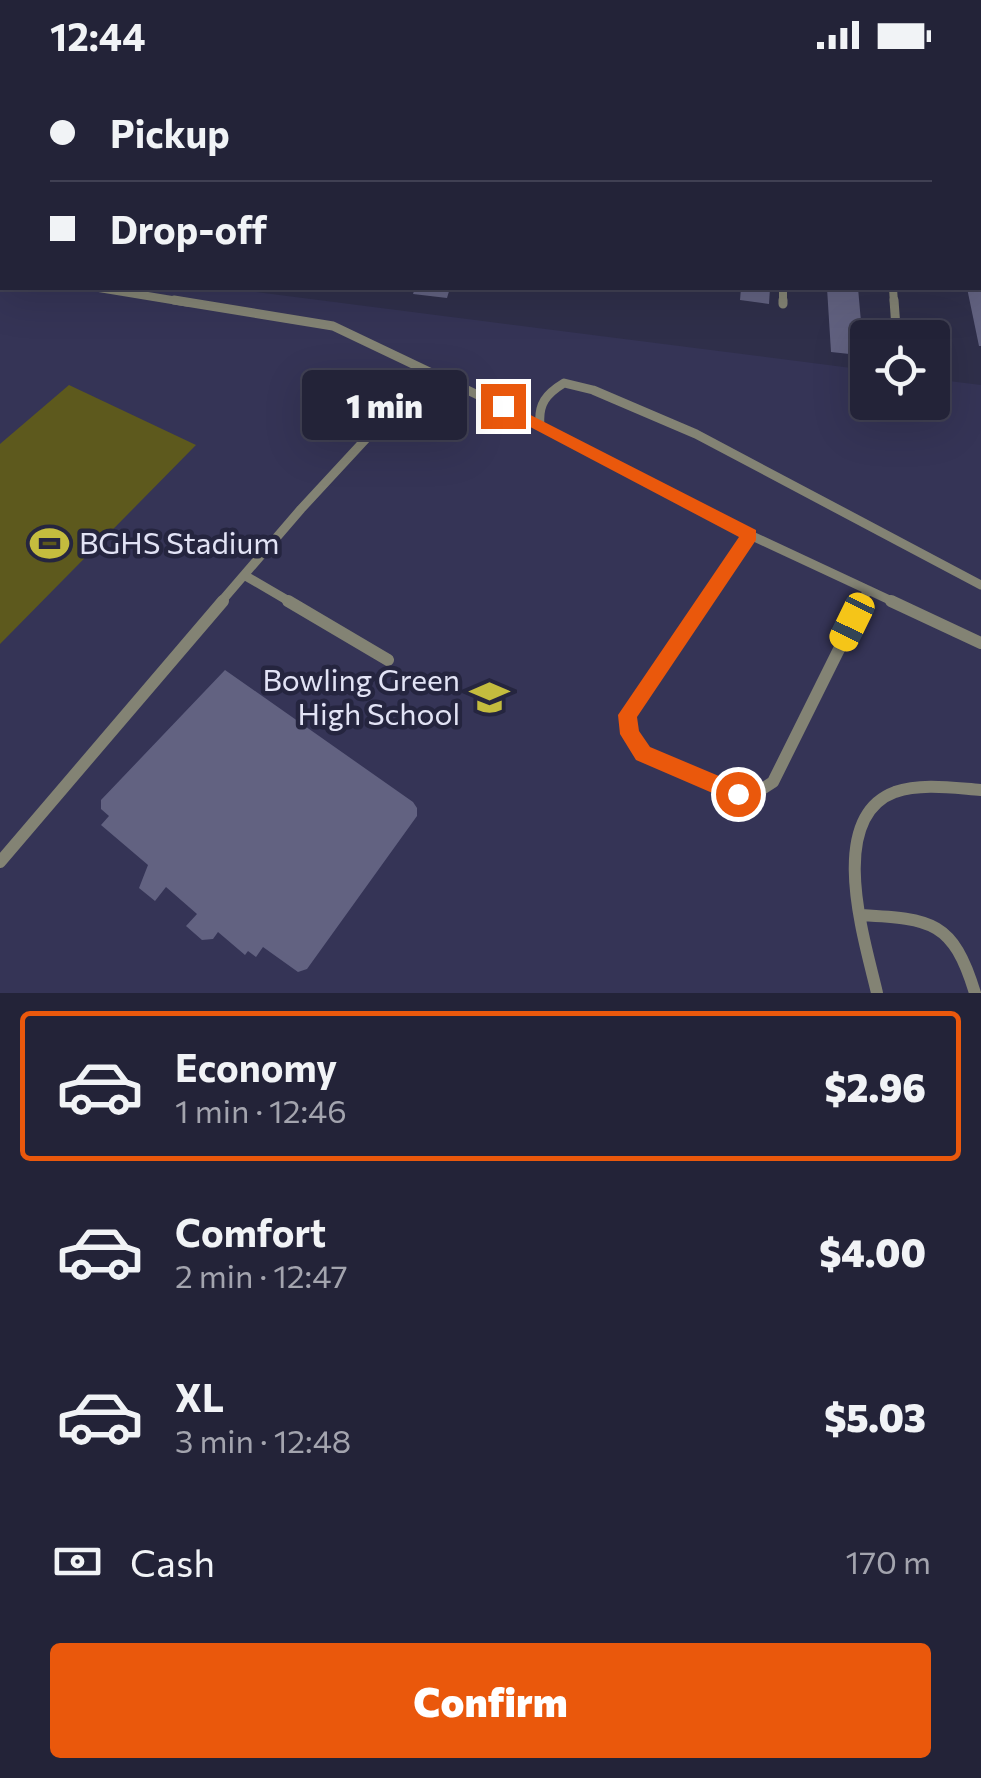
<!DOCTYPE html>
<meta charset="utf-8">
<style>
:root{--surface:#232338;--page:#2b2b40;--text:#f1f3f6;--muted:#a3a4ae;--line:#404053;--accent:#ea580c}
body{margin:0;font-family:Commissioner,sans-serif;background:var(--page);color:var(--text);height:100vh;display:flex;flex-direction:column;font-size:38px;white-space:nowrap}
*{box-sizing:border-box;margin:0}
p{font-size:32px;color:var(--muted)}
.icon{flex:none;width:55px;height:55px;fill:none;stroke:currentColor;stroke-width:2;stroke-linecap:round;stroke-linejoin:round}
.map{position:relative;height:923px;overflow:hidden}
.panel{display:flex;flex-direction:column;background:var(--surface);flex:1}
.panel>*{flex:none}
.top-card{position:absolute;left:0px;top:0px;width:982px;height:220px;box-shadow:0 10px 40px #0002,0 0 0 2px var(--line);display:grid;align-content:center;height:220px;padding:0 50px;background:var(--surface)}
.tools{position:absolute;left:850px;top:250px;display:grid;gap:20px}
.tools a{display:grid;place-items:center;width:100px;height:100px;border-radius:10px;background:var(--surface);box-shadow:0 10px 40px #0002,0 0 0 2px var(--line);font-size:50px}
.end{position:absolute;width:45px;height:45px;margin:-22px;border:12px solid #ea580c;background:#fff;box-shadow:0 0 0 5px #fff}
.from{border-radius:50%}
.bubble{position:absolute;height:70px;border-radius:10px;background:var(--surface);box-shadow:0 10px 40px #0002,0 0 0 2px var(--line);font-size:32px;font-weight:800;line-height:70px;text-align:center}
.car{position:absolute;width:30px;height:60px;margin:-30px -15px;border-radius:12px;box-shadow:0 0 8px 2px #0007;background:linear-gradient(#f5c518 24%,#345 0 40%,#f5c518 0 76%,#345 0 86%,#f5c518 0)}
.top-card b{display:flex;align-items:center;gap:35px;height:95px;font-size:38px}
.top-card b+b{border-top:2px solid var(--line)}
.top-card i{width:25px;height:25px;background:var(--text)}
ul{padding:18px 0 0;list-style:none}
li{display:flex;align-items:center;gap:30px;height:150px;margin:0 20px 15px;padding:0 30px;border:5px solid transparent;border-radius:10px}
li div{flex:1}
li b{display:block;font-size:38px}
li em{font-style:normal;font-weight:800}
li.selected{border-color:var(--accent)}
li>.icon{width:90px;height:90px;stroke-width:1.5}
.pay{display:flex;align-items:center;gap:25px;height:110px;padding:0 50px;font-size:38px}
.pay p{margin-inline-start:auto}
.button{display:flex;gap:20px;margin-top:auto;padding:20px 50px}
.button a{flex:1;height:115px;border-radius:10px;background:var(--accent);color:#fff;font-size:40px;font-weight:800;line-height:115px;text-align:center}
.status{display:flex;justify-content:space-between;align-items:center;height:70px;padding:0 50px;background:var(--surface);direction:ltr}
.status svg{height:28px;fill:currentColor}
.map>svg:first-child{display:block}
</style>
<div class="status"><b>12:44</b><svg viewBox="0 0 49 12"><path d="M0 12V9h3v3zM5 12V6h3v6zM10 12V3h3v9zM15 12V0h3v12zM26 1h20v11H26zM47 4h2v5h-2z"/></svg></div>
<div class="map">
<svg width="981" height="923" viewBox="0 0 981 923">
<rect width="100%" height="100%" fill="#2f2f4a"/>
<path fill="#353456" d="M 0,188 L 2,218 L 225,218 L 867,300 L 868,332 L 932,332 L 933,309 L 981,315 L 981,923 L 0,923 Z"/>
<path fill="#5d591d" d="M 69,315 L 196,375 L 0,574 L 0,374 Z"/>
<path fill="#626281" d="M 415,218 L 450,218 L 447,228 L 413,224 Z
M 741,218 L 770,218 L 769,234 L 740,230 Z
M 827,218 L 858,218 L 862,263 L 877,265 L 868,268 L 868,286 L 831,282 Z
M 967,218 L 981,218 L 981,276 L 979,276 Z
M 225,600 L 413,732 L 417,738 L 417,746 L 307,899 L 298,902 L 263,877 L 256,887 L 248,881 L 245,885 L 218,862 L 213,869 L 202,870 L 186,856 L 197,844 L 166,817 L 155,831 L 139,818 L 148,795 L 101,755 L 109,746 L 101,739 L 101,730 Z"/>
<g fill="none" stroke-linecap="round" stroke-linejoin="round">
<path stroke="#838374" stroke-width="8" d="M 99,218 L 190,233
M 783,218 L 783,233
M 893,218 L 894,233"/>
<path stroke="#838374" stroke-width="9" d="M 174,230 L 333,256 L 503,337 L 750,465 L 896,533
M 783,230 L 783,234
M 894,230 L 896,258
M 540,355 C 538,334 546,324 564,313 L 593,320 L 696,364 L 981,515
M 244,505 L 292,533
M 220,533 L 301,439 L 426,304
M 703,533 L 750,465
M 861,533 L 868,520"/>
<path stroke="#838374" stroke-width="12" d="M 288,531 L 388,590
M 705,531 L 627,645 L 629,664 L 643,683 L 738,724 L 759,721 L 773,712 L 863,531
M 891,531 L 981,573
M 0,792 L 223,531
M 861,845 C 932,849 953,851 975,923
M 877,923 C 865,871 825,748 895,722 C 922,713 953,718 981,720"/>
<path fill="#838374" fill-rule="evenodd" d="M 806,0 L 818,0 L 819,2 L 807,2 Z
M 980,12 L 981,12 L 981,20 L 980,20 Z
M 980,155 L 981,155 L 981,165 L 980,165 Z"/>
</g>
<path fill="#ea580c" d="M 503,331 L 756,460 L 756,470 L 637,647 L 639,661 L 650,677 L 745,717 L 745,731 L 738,734 L 636,690 L 620,664 L 618,645 L 739,467 L 498,340 L 498,333 Z"/>
<defs>
<symbol id="stadium-bare" viewBox="-9 -9 18 18"><path d="M0-5a6.5 5 0 1 0 0 10a6.5 5 0 1 0 0-10ZM-3.5-1.8h7v3.6h-7Z" fill="#c4bc3e" stroke="#25253f" stroke-width="2.5" paint-order="stroke"/></symbol>
<symbol id="school-bare" viewBox="-9 -9 18 18"><path d="M0-5L7-2L0 1L-7-2ZM-4 1L0 2.5L4 1V4Q0 6-4 4Z" fill="#c4bc3e" stroke="#25253f" stroke-width="2.5" paint-order="stroke"/></symbol>
</defs>
<g fill-rule="evenodd">
<use href="#stadium-bare" x="22" y="446" width="55" height="55"/>
<use href="#school-bare" x="462" y="600" width="55" height="55"/>
</g>
<g text-anchor="middle" stroke-width="9" stroke-linejoin="round" paint-order="stroke">
<g font-size="30" fill="#e2e3f5" stroke="#25253f" text-anchor="start">
<text x="79" y="484">BGHS Stadium</text>
<text x="460" y="621" text-anchor="end">Bowling Green<tspan x="460" dy="34">High School</tspan></text>
</g>
</g>
</svg>
<div class="tools">
<a><svg class="icon" aria-label="locate" viewBox="0 0 24 24"><circle cx="12" cy="12" r="6"/><path d="M12 2v4M12 18v4M2 12h4M18 12h4"/></svg></a>
</div>
<i class="end from" style="left:738px;top:724px"></i>
<i class="end" style="left:503px;top:336px"></i>
<div class="bubble" style="left:302px;top:300px;width:165px">1 min</div>
<i class="car" style="left:852px;top:552px;rotate:206deg"></i>
<div class="top-card">
<b><i class="from"></i>Pickup</b>
<b><i></i>Drop-off</b>
</div>
</div>
<section class="panel">
<ul>
<li class="selected"><svg class="icon" aria-label="car" viewBox="0 0 24 24"><path d="M5 17H2v-5l4-1 3-4h7l3 4 3 1v5h-3M9 17h6M6 11h13"/><circle cx="7" cy="17" r="2"/><circle cx="17" cy="17" r="2"/></svg><div><b>Economy</b><p>1 min · 12:46</p></div><em>$2.96</em></li>
<li><svg class="icon" aria-label="car" viewBox="0 0 24 24"><path d="M5 17H2v-5l4-1 3-4h7l3 4 3 1v5h-3M9 17h6M6 11h13"/><circle cx="7" cy="17" r="2"/><circle cx="17" cy="17" r="2"/></svg><div><b>Comfort</b><p>2 min · 12:47</p></div><em>$4.00</em></li>
<li><svg class="icon" aria-label="car" viewBox="0 0 24 24"><path d="M5 17H2v-5l4-1 3-4h7l3 4 3 1v5h-3M9 17h6M6 11h13"/><circle cx="7" cy="17" r="2"/><circle cx="17" cy="17" r="2"/></svg><div><b>XL</b><p>3 min · 12:48</p></div><em>$5.03</em></li>
</ul>
<div class="pay"><svg class="icon" aria-label="cash" viewBox="0 0 24 24"><path d="M3 7h18v10H3z"/><circle cx="12" cy="12" r="2"/></svg>Cash<p>170 m</p></div>
<div class="button"><a>Confirm</a></div>
</section>
